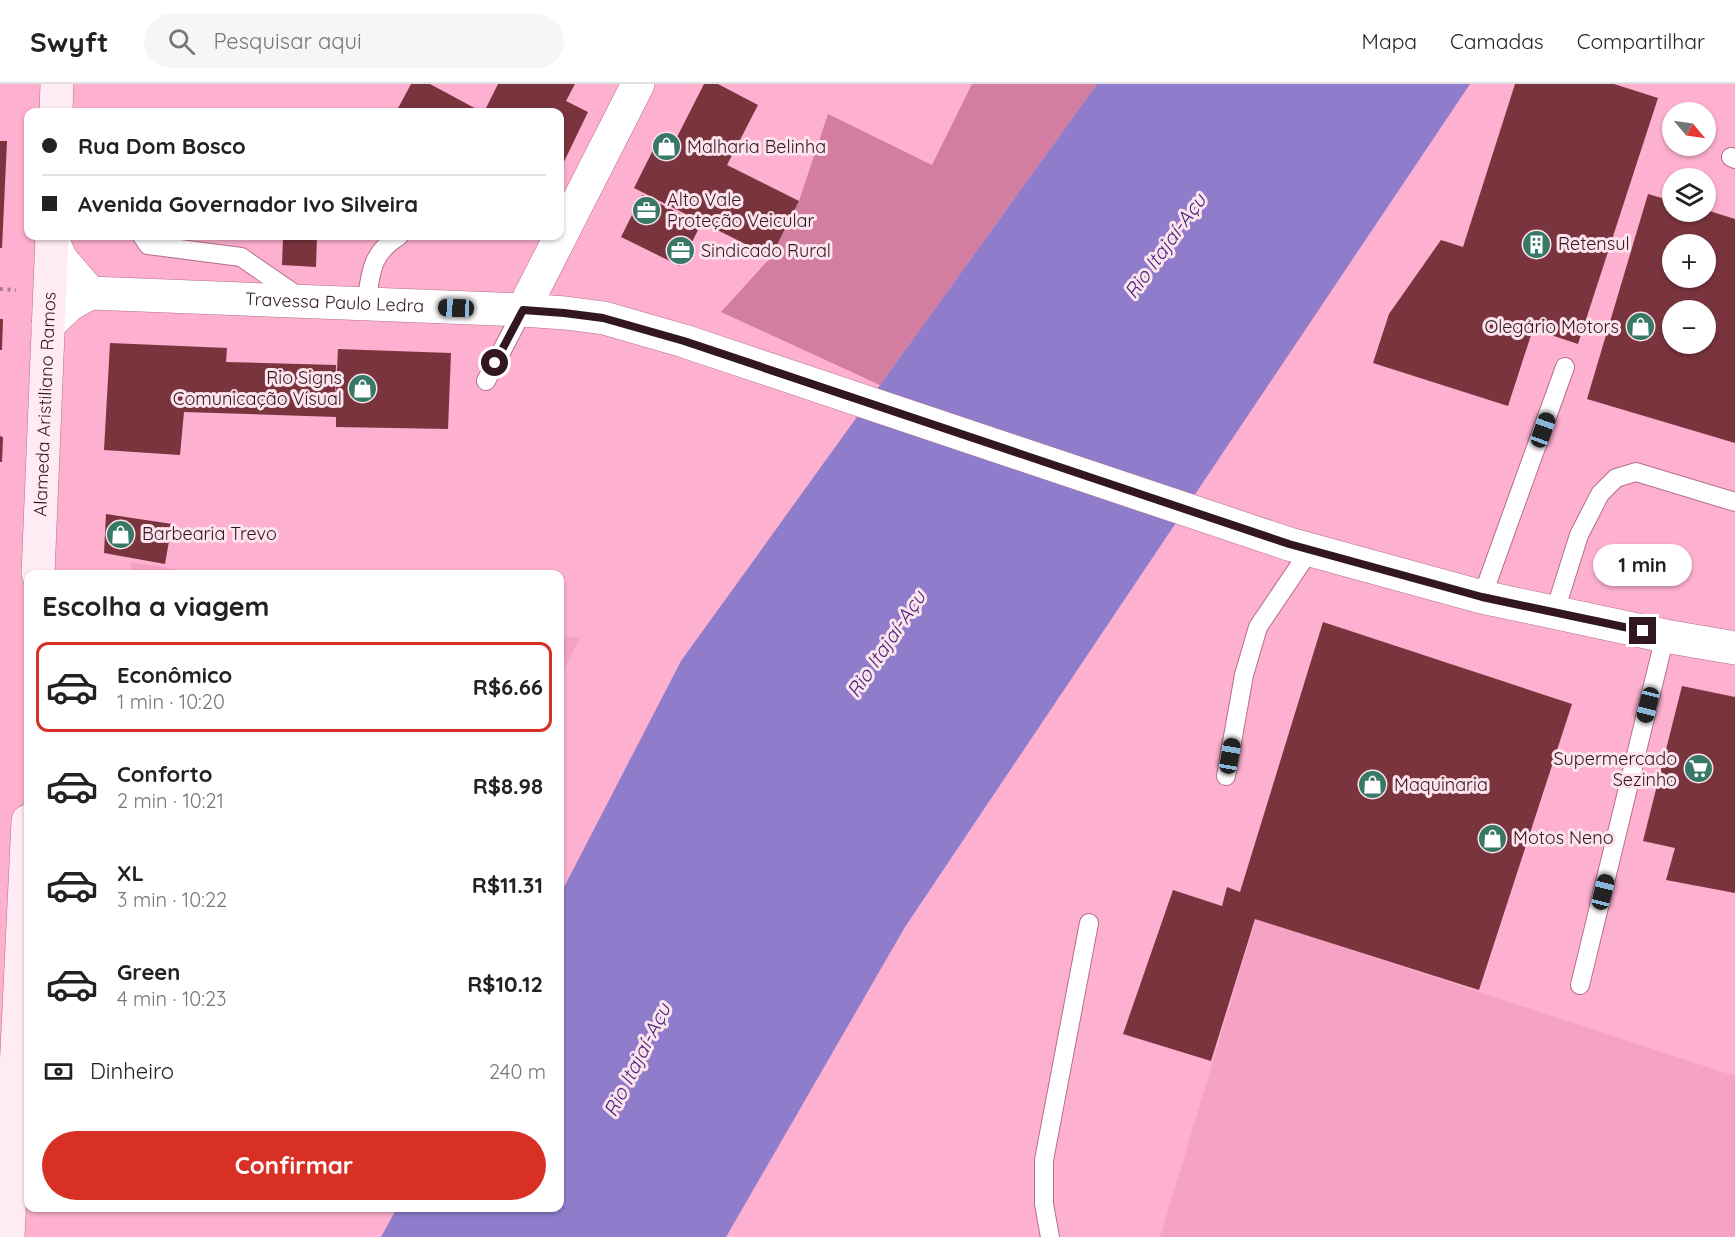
<!DOCTYPE html>
<html lang="pt">
<meta charset="utf-8">
<style>
:root{--surface:#fff;--page:#f6f6f6;--text:#222;--muted:#767676;--line:#e0e0e0;--accent:#d93025}
body{margin:0;font-family:Quicksand,sans-serif;background:var(--page);color:var(--text);height:100vh;display:flex;flex-direction:column;font-size:22px;white-space:nowrap}
*{box-sizing:border-box;margin:0}
p{font-size:20px;color:var(--muted)}
.icon{flex:none;width:33px;height:33px;fill:none;stroke:currentColor;stroke-width:2;stroke-linecap:round;stroke-linejoin:round}
.map{position:relative;flex:1;overflow:hidden}
.drawer{position:absolute;left:24px;top:486px;width:540px;height:642px;display:flex;flex-direction:column;background:var(--surface);border-radius:12px;box-shadow:0 2px 4px #0004}
.drawer>*{flex:none}
.guide{position:absolute;left:24px;top:24px;width:540px;height:132px;border-radius:12px;box-shadow:0 2px 4px #0004;display:grid;align-content:center;height:132px;padding:0 18px;background:var(--surface)}
.needle{width:39px;rotate:119deg}
.fabs{position:absolute;left:1662px;top:18px;display:grid;gap:12px}
.fabs a{display:grid;place-items:center;width:54px;height:54px;border-radius:50%;background:var(--surface);box-shadow:0 2px 4px #0004;font-size:30px}
.end{position:absolute;width:27px;height:27px;margin:-14px;border:8px solid #321622;background:#fff;box-shadow:0 0 0 3px #fff}
.from{border-radius:50%}
.bubble{position:absolute;height:42px;border-radius:21px;background:var(--surface);box-shadow:0 2px 4px #0004;font-size:20px;font-weight:800;line-height:42px;text-align:center}
.car{position:absolute;width:18px;height:36px;margin:-18px -9px;border-radius:8px;box-shadow:0 0 4px 2px #0007;background:linear-gradient(#222 24%,#8ab4d8 0 40%,#222 0 76%,#8ab4d8 0 86%,#222 0)}
.guide b{display:flex;align-items:center;gap:21px;height:57px;font-size:22px}
.guide b+b{border-top:2px solid var(--line)}
.guide i{width:15px;height:15px;background:var(--text)}
ul{padding:0;list-style:none}
li{display:flex;align-items:center;gap:18px;height:90px;margin:0 12px 9px;padding:0 6px;border:3px solid transparent;border-radius:12px}
li div{flex:1}
li b{display:block;font-size:22px}
li em{font-style:normal;font-weight:800}
li.current{border-color:var(--accent)}
li>.icon{width:54px;height:54px;stroke-width:1.5}
h2{padding:0 18px;font-size:27px;line-height:72px}
.pay{display:flex;align-items:center;gap:15px;height:66px;padding:0 18px;font-size:22px}
.pay p{margin-inline-start:auto}
.cta{display:flex;gap:12px;margin-top:auto;padding:12px 18px}
.cta a{flex:1;height:69px;border-radius:36px;background:var(--accent);color:#fff;font-size:24px;font-weight:800;line-height:69px;text-align:center}
header{display:flex;align-items:center;gap:36px;box-sizing:border-box;height:84px;padding:0 30px;background:var(--surface);border-bottom:2px solid var(--line)}
header strong{font-size:28px}
nav{display:flex;gap:33px;margin-inline-start:auto;font-size:21px}
.search{width:420px;height:54px;background:var(--page);display:flex;align-items:center;gap:15px;box-sizing:border-box;padding:0 21px;border-radius:33px;color:var(--muted);font-size:22px}
.map>svg:first-child{display:block}
</style>
<header>
<strong>Swyft</strong>
<div class="search"><svg class="icon" aria-label="search" viewBox="0 0 24 24"><circle cx="10" cy="10" r="6"/><path d="M15 15l6 6"/></svg>Pesquisar aqui</div>
<nav><a>Mapa</a><a>Camadas</a><a>Compartilhar</a></nav>
</header>
<div class="map">
<svg width="1735" height="1153" viewBox="0 0 1735 1153">
<rect width="100%" height="100%" fill="#fdb0cf"/>
<path fill="#f5a2c4" d="M 131,478 L 204,490 L 131,490 Z
M 560,551 L 580,554 L 560,593 Z
M 1256,835 L 1735,992 L 1735,1153 L 1160,1153 Z"/>
<path fill="#d37da1" d="M 972,0 L 1097,0 L 880,301 L 721,228 L 771,173 L 799,117 L 828,30 L 932,81 Z"/>
<path fill="#8f7dcb" d="M 1097,0 L 1470,0 L 905,843 L 726,1153 L 381,1153 L 397,1124 L 560,1124 L 560,811 L 681,577 Z"/>
<path fill="#7a343e" fill-rule="evenodd" d="M 411,0 L 430,0 L 482,28 L 396,28 Z
M 498,0 L 575,0 L 566,17 L 588,28 L 560,86 L 560,28 L 484,28 Z
M 704,0 L 718,0 L 758,21 L 727,81 L 799,117 L 771,173 L 634,104 L 662,48 L 676,55 Z
M 1515,0 L 1614,0 L 1658,14 L 1578,260 L 1533,245 L 1508,322 L 1373,279 L 1389,230 L 1441,156 L 1463,163 Z
M 95,24 L 170,27 L 170,28 L 95,28 Z
M 0,57 L 7,57 L 2,164 L 0,164 Z
M 1648,110 L 1672,117 L 1672,128 L 1706,126 L 1735,135 L 1735,359 L 1587,315 ZM 1672,160 L 1706,160 L 1706,194 L 1672,194 ZM 1672,226 L 1706,226 L 1706,260 L 1672,260 Z
M 642,111 L 701,140 L 680,182 L 621,153 Z
M 283,152 L 317,152 L 316,183 L 282,181 Z
M 0,235 L 3,235 L 2,266 L 0,266 Z
M 110,259 L 227,264 L 226,278 L 336,281 L 335,326 L 338,265 L 451,269 L 448,345 L 336,343 L 336,333 L 184,328 L 180,371 L 104,366 Z
M 0,352 L 3,353 L 2,378 L 0,378 Z
M 106,430 L 172,440 L 165,480 L 104,469 Z
M 1323,538 L 1572,620 L 1479,906 L 1255,835 L 1211,977 L 1123,950 L 1173,806 L 1222,822 L 1227,803 L 1240,808 Z
M 1682,602 L 1735,613 L 1735,809 L 1666,796 L 1675,764 L 1643,757 Z"/>
<g fill="none" stroke-linecap="round" stroke-linejoin="round">
<defs>
<path id="service" d="M 1731,73 L 1735,75
M 142,152 L 148,161 L 241,173 L 299,213
M 366,220 C 371,189 370,170 399,152
M 486,297 L 523,226
M 1482,513 L 1565,283
M 1555,527 L 1579,451 L 1600,410 L 1616,394 L 1636,388 L 1735,418
M 1226,692 L 1244,591 L 1258,543 L 1310,466
M 1580,901 L 1665,552
M 1050,1153 L 1044,1120 L 1044,1076 L 1089,839"/>
<path id="minor" d="M 523,226 L 638,0"/>
<g id="tertiary">
<path d="M 52,155 L 61,175 L 90,209"/>
<path id="s1" d="M 48,241 L 69,221 L 90,209 L 523,226 L 565,229 L 604,234 L 684,257 L 1289,460 L 1482,513 L 1665,552 L 1735,564"/>
</g>
<g id="secondary">
<path d="M 56,28 L 57,0"/>
<path id="s2" d="M 38,490 L 52,152"/>
<path d="M 8,1153 L 28,737"/>
</g>
</defs>
<use href="#service" stroke="#b56e8b" stroke-width="20"/>
<use href="#minor" stroke="#b56e8b" stroke-width="34"/>
<use href="#tertiary" stroke="#b56e8b" stroke-width="34"/>
<use href="#secondary" stroke="#b56e8b" stroke-width="34"/>
<path stroke="#b47991" stroke-width="4" stroke-dasharray="3 4.5" stroke-linecap="butt" d="M 0,205 L 16,206"/>
<use href="#service" stroke="#fff" stroke-width="18"/>
<use href="#minor" stroke="#fff" stroke-width="33"/>
<use href="#tertiary" stroke="#fff" stroke-width="33"/>
<use href="#secondary" stroke="#ffecf3" stroke-width="33"/>
</g>
<g fill="none" stroke-linecap="round" stroke-linejoin="round">
<path stroke="#321622" stroke-width="8" d="M 495,279 L 523,226 L 564,229 L 603,234 L 684,257 L 1289,460 L 1482,513 L 1643,547"/>
</g>
<defs>
<symbol id="shop-disc" viewBox="-11 -11 22 22"><circle r="9.5" fill="#387867" stroke="#fce3ec"/><path d="M-5-2.5h2.3a2.7 3.5 0 0 1 5.4 0H5L5.5 6h-11ZM-1.5-2.5h3a1.5 2.3 0 0 0-3 0Z" fill="#fff"/></symbol>
<symbol id="office-disc" viewBox="-11 -11 22 22"><circle r="9.5" fill="#387867" stroke="#fce3ec"/><path d="M-6-3h4V-5.5h4V-3h4V5H-6ZM-1-4.5V-3h2v-1.5ZM-6 0V1H6V0Z" fill="#fff"/></symbol>
<symbol id="building-disc" viewBox="-11 -11 22 22"><circle r="9.5" fill="#387867" stroke="#fce3ec"/><path d="M-4-6H4V6H1V3H-1V6H-4ZM-2.5-4.3h1.7v1.8h-1.7ZM.8-4.3h1.7v1.8H.8ZM-2.5-1h1.7V.8h-1.7ZM.8-1h1.7V.8H.8Z" fill="#fff"/></symbol>
<symbol id="supermarket-disc" viewBox="-11 -11 22 22"><circle r="9.5" fill="#387867" stroke="#fce3ec"/><path d="M-6-5.5h2.5l.6 2H6L4.5 2H-2.5L-4.4-4H-6ZM-1.5 3.2a1.3 1.3 0 1 0 .1 0ZM3 3.2a1.3 1.3 0 1 0 .1 0Z" fill="#fff"/></symbol>
</defs>
<g fill-rule="evenodd">
<use href="#shop-disc" x="650" y="46" width="33" height="33"/>
<use href="#office-disc" x="630" y="110" width="33" height="33"/>
<use href="#building-disc" x="1520" y="144" width="33" height="33"/>
<use href="#office-disc" x="664" y="150" width="33" height="33"/>
<use href="#shop-disc" x="1624" y="226" width="33" height="33"/>
<use href="#shop-disc" x="346" y="288" width="33" height="33"/>
<use href="#shop-disc" x="104" y="434" width="33" height="33"/>
<use href="#supermarket-disc" x="1682" y="668" width="33" height="33"/>
<use href="#shop-disc" x="1356" y="684" width="33" height="33"/>
<use href="#shop-disc" x="1476" y="738" width="33" height="33"/>
</g>
<g text-anchor="middle" stroke-width="6" stroke-linejoin="round" paint-order="stroke">
<g font-size="18" fill="#321622" stroke="#fce3ec" text-anchor="start">
<text x="687" y="69">Malharia Belinha</text>
<text x="667" y="122">Alto Vale<tspan x="667" dy="21">Proteção Veicular</tspan></text>
<text x="1558" y="166">Retensul</text>
<text x="701" y="173">Sindicado Rural</text>
<text x="1619" y="249" text-anchor="end">Olegário Motors</text>
<text x="342" y="300" text-anchor="end">Rio Signs<tspan x="342" dy="21">Comunicação Visual</tspan></text>
<text x="142" y="456">Barbearia Trevo</text>
<text x="1677" y="681" text-anchor="end">Supermercado<tspan x="1677" dy="21">Sezinho</tspan></text>
<text x="1394" y="707">Maquinaria</text>
<text x="1513" y="760">Motos Neno</text>
</g>
<g font-size="18" fill="#321622" stroke="#fce3ec">
<text dy="6" stroke="none"><textPath href="#s1" startOffset="298">Travessa Paulo Ledra</textPath></text>
<text dy="6" stroke="none"><textPath href="#s2" startOffset="170">Alameda Aristiliano Ramos</textPath></text>
</g>
<g font-size="20" font-style="italic" fill="#462683" stroke="#fce3ec">
<text transform="translate(1165 162) rotate(-54)" y="7">Rio Itajaí-Açu</text>
<text transform="translate(886 560) rotate(-56)" y="7">Rio Itajaí-Açu</text>
<text transform="translate(637 976) rotate(-63)" y="7">Rio Itajaí-Açu</text>
</g>
</g>
</svg>
<div class="fabs">
<a><svg class="needle" viewBox="-14 -14 28 28"><path d="M0-13l5 13h-10z" fill="#e53935"/><path d="M0 13l5-13h-10z" fill="#767676"/></svg></a>
<a><svg class="icon" aria-label="layers" viewBox="0 0 24 24"><path d="M12 4l9 5-9 5-9-5zM3 14l9 5 9-5"/></svg></a>
<a>+</a>
<a>−</a>
</div>
<i class="end from" style="left:495px;top:279px"></i>
<i class="end" style="left:1643px;top:547px"></i>
<div class="bubble" style="left:1593px;top:460px;width:99px">1 min</div>
<i class="car" style="left:456px;top:224px;rotate:272deg"></i>
<i class="car" style="left:1543px;top:346px;rotate:20deg"></i>
<i class="car" style="left:1648px;top:621px;rotate:194deg"></i>
<i class="car" style="left:1230px;top:672px;rotate:10deg"></i>
<i class="car" style="left:1603px;top:808px;rotate:14deg"></i>
<div class="guide">
<b><i class="from"></i>Rua Dom Bosco</b>
<b><i></i>Avenida Governador Ivo Silveira</b>
</div>
<section class="drawer">
<h2>Escolha a viagem</h2>
<ul>
<li class="current"><svg class="icon" aria-label="car" viewBox="0 0 24 24"><path d="M5 17H2v-5l4-1 3-4h7l3 4 3 1v5h-3M9 17h6M6 11h13"/><circle cx="7" cy="17" r="2"/><circle cx="17" cy="17" r="2"/></svg><div><b>Econômico</b><p>1 min · 10:20</p></div><em>R$6.66</em></li>
<li><svg class="icon" aria-label="car" viewBox="0 0 24 24"><path d="M5 17H2v-5l4-1 3-4h7l3 4 3 1v5h-3M9 17h6M6 11h13"/><circle cx="7" cy="17" r="2"/><circle cx="17" cy="17" r="2"/></svg><div><b>Conforto</b><p>2 min · 10:21</p></div><em>R$8.98</em></li>
<li><svg class="icon" aria-label="car" viewBox="0 0 24 24"><path d="M5 17H2v-5l4-1 3-4h7l3 4 3 1v5h-3M9 17h6M6 11h13"/><circle cx="7" cy="17" r="2"/><circle cx="17" cy="17" r="2"/></svg><div><b>XL</b><p>3 min · 10:22</p></div><em>R$11.31</em></li>
<li><svg class="icon" aria-label="car" viewBox="0 0 24 24"><path d="M5 17H2v-5l4-1 3-4h7l3 4 3 1v5h-3M9 17h6M6 11h13"/><circle cx="7" cy="17" r="2"/><circle cx="17" cy="17" r="2"/></svg><div><b>Green</b><p>4 min · 10:23</p></div><em>R$10.12</em></li>
</ul>
<div class="pay"><svg class="icon" aria-label="cash" viewBox="0 0 24 24"><path d="M3 7h18v10H3z"/><circle cx="12" cy="12" r="2"/></svg>Dinheiro<p>240 m</p></div>
<div class="cta"><a>Confirmar</a></div>
</section>
</div>
